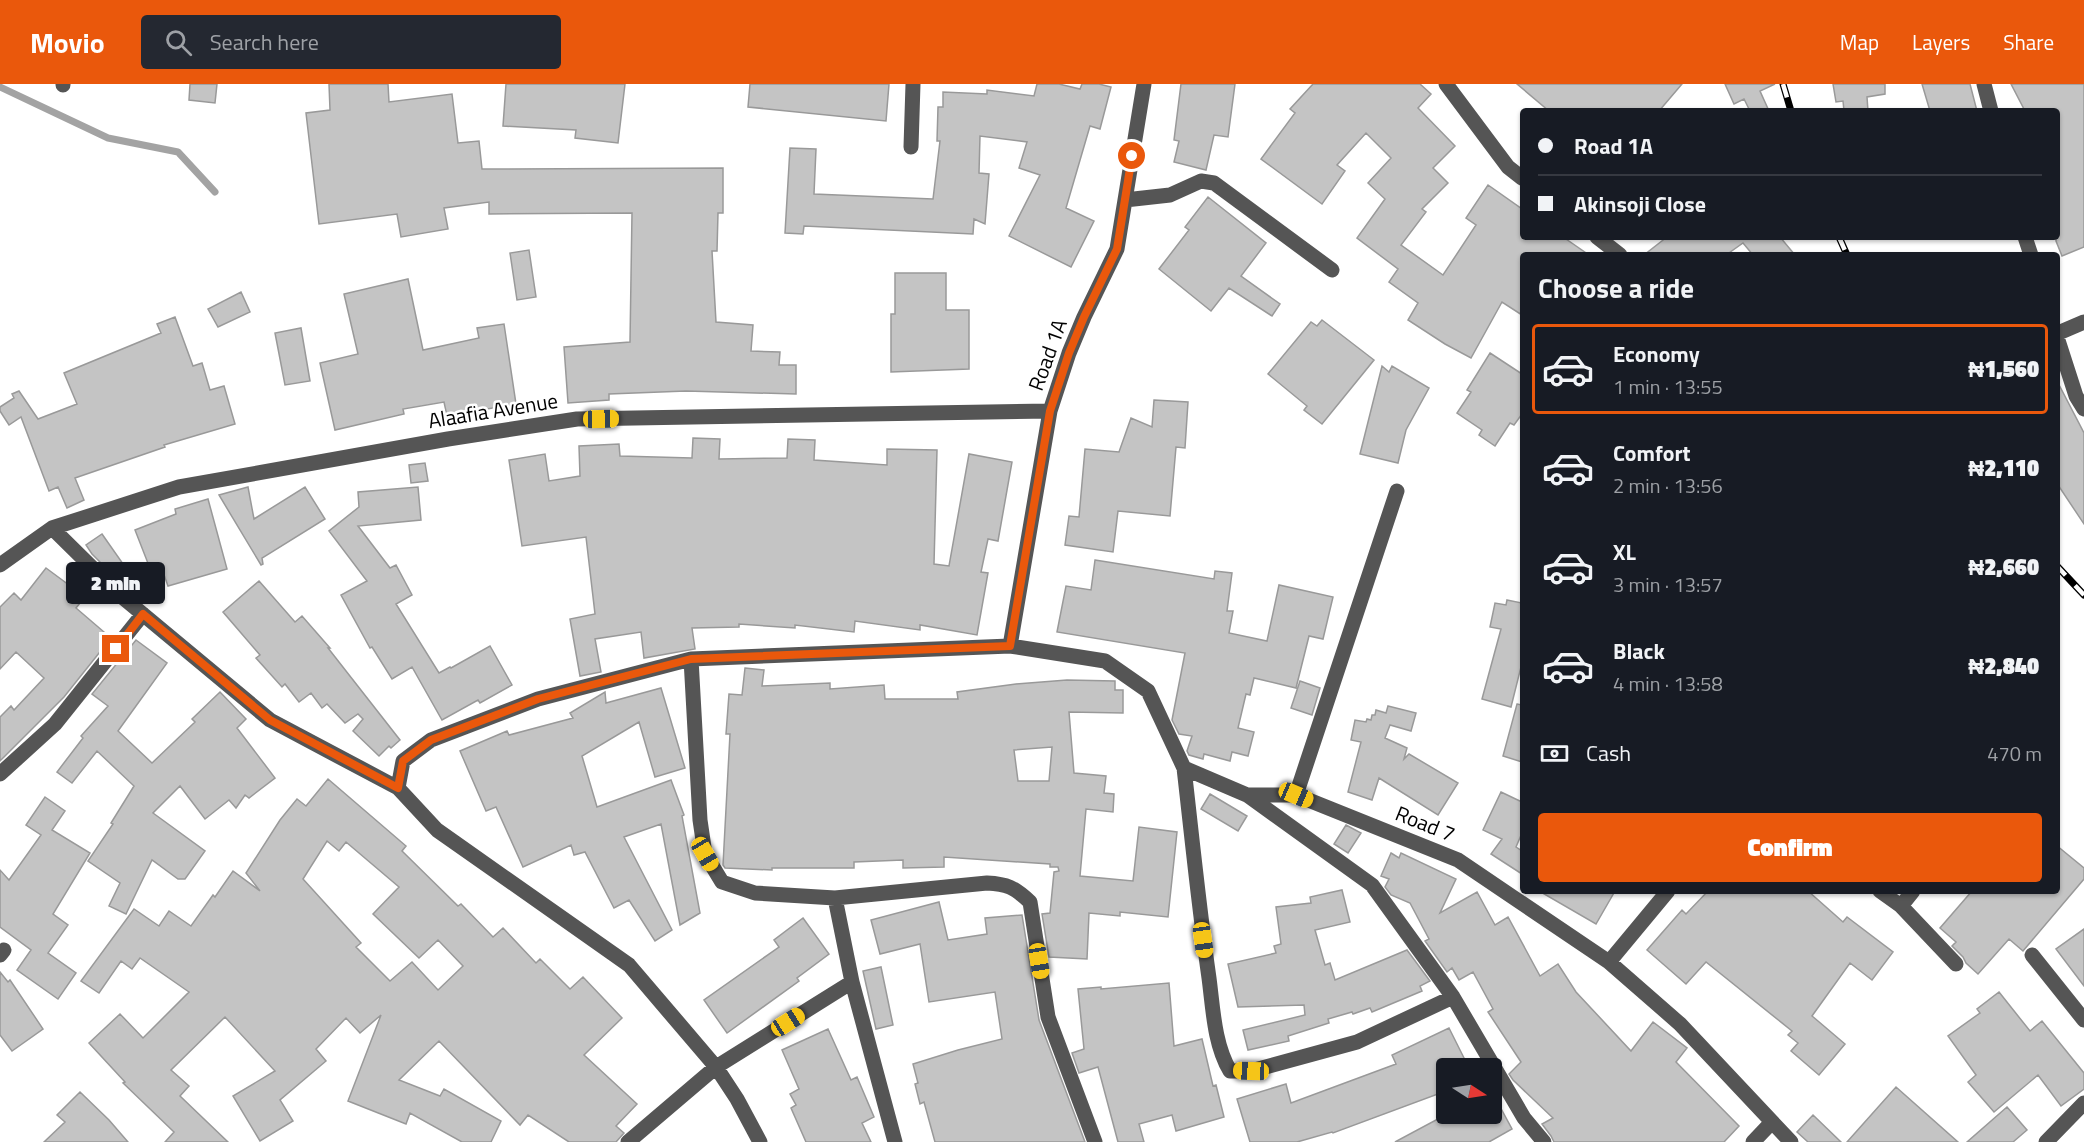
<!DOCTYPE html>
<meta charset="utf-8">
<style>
:root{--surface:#171b24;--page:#242831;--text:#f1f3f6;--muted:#9ea1a6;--line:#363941;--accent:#ea580c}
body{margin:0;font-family:"Titillium Web",sans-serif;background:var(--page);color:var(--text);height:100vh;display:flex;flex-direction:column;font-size:22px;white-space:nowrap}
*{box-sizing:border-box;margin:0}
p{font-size:20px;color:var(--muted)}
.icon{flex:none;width:33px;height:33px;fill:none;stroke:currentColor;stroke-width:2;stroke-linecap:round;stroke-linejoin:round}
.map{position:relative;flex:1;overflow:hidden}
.details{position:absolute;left:1520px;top:168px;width:540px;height:642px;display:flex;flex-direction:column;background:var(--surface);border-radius:6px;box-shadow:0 2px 4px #0004}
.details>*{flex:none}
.top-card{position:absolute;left:1520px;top:24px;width:540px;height:132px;border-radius:6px;box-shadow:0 2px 4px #0004;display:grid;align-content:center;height:132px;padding:0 18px;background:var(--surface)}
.needle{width:39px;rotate:102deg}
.fabs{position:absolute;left:1436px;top:974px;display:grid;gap:12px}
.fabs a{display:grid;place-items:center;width:66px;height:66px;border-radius:6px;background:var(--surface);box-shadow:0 2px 4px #0004;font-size:30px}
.end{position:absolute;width:27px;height:27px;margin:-14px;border:8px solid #ea580c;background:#fff;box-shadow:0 0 0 3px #fff}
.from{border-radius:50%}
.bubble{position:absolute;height:42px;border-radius:6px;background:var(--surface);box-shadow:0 2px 4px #0004;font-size:20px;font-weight:800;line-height:42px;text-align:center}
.car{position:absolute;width:18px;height:36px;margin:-18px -9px;border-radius:8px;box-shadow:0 0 4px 2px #0007;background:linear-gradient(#f5c518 24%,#345 0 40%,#f5c518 0 76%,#345 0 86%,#f5c518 0)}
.top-card b{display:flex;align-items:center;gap:21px;height:57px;font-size:22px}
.top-card b+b{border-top:2px solid var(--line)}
.top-card i{width:15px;height:15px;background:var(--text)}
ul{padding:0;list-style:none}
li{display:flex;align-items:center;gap:18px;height:90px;margin:0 12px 9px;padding:0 6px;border:3px solid transparent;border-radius:6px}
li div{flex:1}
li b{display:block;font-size:22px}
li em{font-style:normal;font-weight:800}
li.on{border-color:var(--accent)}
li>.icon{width:54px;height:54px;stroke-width:1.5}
h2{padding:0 18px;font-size:27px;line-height:72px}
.pay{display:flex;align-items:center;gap:15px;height:66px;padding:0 18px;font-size:22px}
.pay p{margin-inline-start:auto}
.primary-button{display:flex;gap:12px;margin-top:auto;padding:12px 18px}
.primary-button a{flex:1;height:69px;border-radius:6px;background:var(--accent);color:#fff;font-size:24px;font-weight:800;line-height:69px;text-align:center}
header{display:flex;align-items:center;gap:36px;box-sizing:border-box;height:84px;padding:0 30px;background:var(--accent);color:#fff}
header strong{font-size:28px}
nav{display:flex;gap:33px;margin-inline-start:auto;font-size:21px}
.search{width:420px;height:54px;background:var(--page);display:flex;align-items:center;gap:15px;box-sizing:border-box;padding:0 21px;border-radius:6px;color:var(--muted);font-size:22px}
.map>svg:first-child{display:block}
</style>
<header>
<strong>Movio</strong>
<div class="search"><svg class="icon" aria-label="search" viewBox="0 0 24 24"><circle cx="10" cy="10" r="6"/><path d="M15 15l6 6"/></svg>Search here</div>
<nav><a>Map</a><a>Layers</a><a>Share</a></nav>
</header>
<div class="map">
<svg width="2084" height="1058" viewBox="0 0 2084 1058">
<rect width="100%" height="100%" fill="#fff"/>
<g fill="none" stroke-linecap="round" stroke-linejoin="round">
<path stroke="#a3a3a3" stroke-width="7" d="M 0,3 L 108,54 L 178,68 L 215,108"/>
</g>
<path fill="#c4c4c4" stroke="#999" stroke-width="1.5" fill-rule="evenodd" d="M 190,0 L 217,0 L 215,19 L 189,16 Z
M 329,0 L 388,0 L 389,18 L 452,10 L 458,59 L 479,57 L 482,85 L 723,84 L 723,129 L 718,129 L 717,167 L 712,167 L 716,238 L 753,241 L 751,267 L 780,268 L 779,281 L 796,281 L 796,310 L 686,307 L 609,310 L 609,316 L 568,319 L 564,263 L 630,258 L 632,129 L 489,130 L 489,118 L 444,124 L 448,145 L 401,153 L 397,130 L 319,140 L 306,29 L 330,26 Z
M 506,0 L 625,0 L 618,59 L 575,54 L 576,46 L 503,42 Z
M 750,0 L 889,0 L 886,37 L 748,23 Z
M 1037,0 L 1059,0 L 1080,5 L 1082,0 L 1099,0 L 1111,3 L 1100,45 L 1090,42 L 1066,124 L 1094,137 L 1071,183 L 1009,152 L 1040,91 L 1019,84 L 1027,58 L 980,52 L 979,89 L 989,90 L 985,140 L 974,135 L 973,150 L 804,142 L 803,150 L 785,149 L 790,64 L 816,65 L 814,110 L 933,115 L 940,57 L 937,57 L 938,23 L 943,23 L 943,8 L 987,10 L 987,6 L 1034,12 Z
M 1181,0 L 1235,0 L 1228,53 L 1214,51 L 1206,86 L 1174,78 L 1179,57 L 1174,56 Z
M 1313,0 L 1420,0 L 1431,10 L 1418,24 L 1455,62 L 1433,84 L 1448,99 L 1422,125 L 1426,128 L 1401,161 L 1443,191 L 1476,141 L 1466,134 L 1488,101 L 1522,125 L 1522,153 L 1563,153 L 1589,171 L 1522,171 L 1522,231 L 1502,218 L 1471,274 L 1445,260 L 1408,236 L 1418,219 L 1389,198 L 1398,185 L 1357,154 L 1385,115 L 1368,99 L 1391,74 L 1366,49 L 1337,81 L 1345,87 L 1322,120 L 1261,75 L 1295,29 L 1290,25 Z
M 1517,0 L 1682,0 L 1659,27 L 1549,27 Z
M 1725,0 L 1775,0 L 1760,7 L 1769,27 L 1750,27 L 1744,15 L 1734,20 Z
M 1833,0 L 1885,0 L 1885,10 L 1867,13 L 1868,27 L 1844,27 L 1843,17 L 1836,18 Z
M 1922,0 L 1970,0 L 1977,27 L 1930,27 Z
M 2011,0 L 2084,0 L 2084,163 L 2062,172 L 2056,157 L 2056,27 L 2025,27 Z
M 1208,113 L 1266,159 L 1241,192 L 1280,220 L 1272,232 L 1229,204 L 1211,227 L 1159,185 L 1189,146 L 1185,143 Z
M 1667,153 L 1780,153 L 1795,171 L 1753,171 L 1743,159 L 1726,171 L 1644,171 Z
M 529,166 L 536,213 L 517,216 L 510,169 Z
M 895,189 L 946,189 L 946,226 L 969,226 L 969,285 L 891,288 L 891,230 L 895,230 Z
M 408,195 L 423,266 L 479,254 L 477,244 L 504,240 L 516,320 L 447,332 L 444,318 L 403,325 L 404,330 L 335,346 L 320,279 L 358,270 L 344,210 Z
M 241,208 L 250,228 L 218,243 L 208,225 Z
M 175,233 L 193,282 L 202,279 L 210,306 L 224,302 L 235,340 L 164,361 L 165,363 L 75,394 L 84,416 L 67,424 L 58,403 L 49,407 L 21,333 L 9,341 L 0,327 L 0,323 L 14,314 L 12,310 L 19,307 L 38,335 L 77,320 L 64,289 L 161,249 L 157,240 Z
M 1322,236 L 1374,276 L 1322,340 L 1304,326 L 1307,322 L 1268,290 L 1311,238 L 1317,242 Z
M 301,244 L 310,297 L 285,301 L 275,249 Z
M 1490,269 L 1522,290 L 1522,330 L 1514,341 L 1510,339 L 1495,362 L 1479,351 L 1482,346 L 1457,329 L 1471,308 L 1467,306 Z
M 1382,282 L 1389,288 L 1392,282 L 1429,304 L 1406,346 L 1398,379 L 1360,370 Z
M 2056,295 L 2084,349 L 2084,440 L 2056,398 Z
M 1154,316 L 1188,318 L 1185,364 L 1176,363 L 1170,432 L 1118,427 L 1113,468 L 1065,461 L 1069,432 L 1079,433 L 1085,365 L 1119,368 L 1131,334 L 1152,343 Z
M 693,354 L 720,355 L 719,375 L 787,374 L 788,355 L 815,356 L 814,376 L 887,381 L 887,365 L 937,366 L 934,480 L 949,482 L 969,370 L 1012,378 L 998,457 L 988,455 L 981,488 L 988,489 L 977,551 L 920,541 L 920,546 L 855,537 L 854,548 L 795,541 L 795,544 L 739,540 L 739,543 L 692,544 L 695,565 L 644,574 L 641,548 L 595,555 L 601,588 L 580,592 L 570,535 L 595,530 L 586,453 L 522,462 L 509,376 L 545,370 L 549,397 L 580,392 L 579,362 L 619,360 L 620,372 L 692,374 Z
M 425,379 L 428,397 L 411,399 L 409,381 Z
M 248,403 L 254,435 L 305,403 L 325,435 L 262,474 L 263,480 L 261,481 L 219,411 Z
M 418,403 L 421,436 L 358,442 L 390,484 L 396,481 L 412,511 L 396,520 L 439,589 L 450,583 L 451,584 L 490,562 L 512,601 L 480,619 L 478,616 L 442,636 L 412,583 L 392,595 L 372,563 L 370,564 L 341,511 L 367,497 L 329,447 L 359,423 L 358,408 Z
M 208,415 L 227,485 L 168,502 L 162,485 L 151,487 L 135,446 L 176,430 L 175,425 Z
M 102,450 L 128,487 L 117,495 L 92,470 L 86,461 Z
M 1095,476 L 1214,495 L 1215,487 L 1232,489 L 1227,527 L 1233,527 L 1229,549 L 1267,557 L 1279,501 L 1333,513 L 1323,555 L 1309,552 L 1296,604 L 1254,594 L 1250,611 L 1246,610 L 1238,644 L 1254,648 L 1248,672 L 1232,668 L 1230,677 L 1204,670 L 1203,675 L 1189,671 L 1187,667 L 1192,652 L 1179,650 L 1172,636 L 1185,569 L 1057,548 L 1066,502 L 1091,506 Z
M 46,484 L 85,513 L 76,524 L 111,554 L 64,613 L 0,677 L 0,633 L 11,622 L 14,626 L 44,594 L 16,568 L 0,585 L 0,523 L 14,509 L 21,516 Z
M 259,497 L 295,538 L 302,532 L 330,564 L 328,564 L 400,656 L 391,664 L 389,662 L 379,672 L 353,647 L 363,635 L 358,630 L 345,639 L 327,620 L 322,624 L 311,609 L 299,618 L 285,600 L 282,603 L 256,574 L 260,571 L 223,528 Z
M 1507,516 L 1522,519 L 1522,579 L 1511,623 L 1482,615 L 1501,545 L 1490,543 L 1495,519 L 1506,521 Z
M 136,556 L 167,579 L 118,647 L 152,679 L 195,638 L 192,635 L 220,608 L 246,635 L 237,644 L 275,694 L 249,714 L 245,711 L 236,724 L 229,716 L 205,735 L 180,702 L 153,729 L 205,767 L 185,795 L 178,795 L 152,776 L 126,830 L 109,822 L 120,799 L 88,777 L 113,740 L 111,739 L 134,702 L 97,667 L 72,699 L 57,688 L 83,654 L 81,652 L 108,622 L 92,610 Z
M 745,584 L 764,586 L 762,602 L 830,599 L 830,605 L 884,601 L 885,615 L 958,615 L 957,608 L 1016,600 L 1067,596 L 1115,597 L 1115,606 L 1123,606 L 1123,629 L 1069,628 L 1074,689 L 1106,692 L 1104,709 L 1114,710 L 1113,728 L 1086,725 L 1080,792 L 1133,797 L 1139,743 L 1177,748 L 1168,833 L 1120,828 L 1120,832 L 1089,829 L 1087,875 L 1049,873 L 1042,830 L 1050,829 L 1054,788 L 1059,787 L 1058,783 L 1050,783 L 1050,780 L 944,773 L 944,783 L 903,784 L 903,776 L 854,778 L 854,784 L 772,784 L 772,786 L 725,784 L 723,781 L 730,650 L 726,650 L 729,610 L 742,611 ZM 1052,663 L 1049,697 L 1018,697 L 1014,666 Z
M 1300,597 L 1320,604 L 1312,631 L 1291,624 Z
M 661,604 L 685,684 L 655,693 L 639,638 L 582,672 L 597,723 L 671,696 L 684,731 L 682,732 L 700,829 L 680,841 L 661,740 L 624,753 L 672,846 L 655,857 L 629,816 L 614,824 L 585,768 L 574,771 L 571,761 L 523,783 L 496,723 L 486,727 L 460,667 L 507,647 L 509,651 L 573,634 L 570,629 L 605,608 L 606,619 Z
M 1517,620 L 1522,621 L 1522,678 L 1503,672 Z
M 1388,622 L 1416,629 L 1411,647 L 1390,641 L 1385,654 L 1407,664 L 1404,675 L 1409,670 L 1458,699 L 1438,731 L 1379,694 L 1372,716 L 1348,708 L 1361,658 L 1351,656 L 1355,636 L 1366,638 L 1367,635 L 1371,636 L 1372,631 L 1375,631 L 1376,626 L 1386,629 Z
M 328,695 L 406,762 L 402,767 L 458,822 L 461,820 L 493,853 L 503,844 L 536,879 L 540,875 L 570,905 L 583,893 L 622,934 L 584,971 L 637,1020 L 616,1042 L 624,1049 L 616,1058 L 569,1058 L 528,1031 L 520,1041 L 439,957 L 399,996 L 440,1012 L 444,1005 L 501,1037 L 491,1058 L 462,1058 L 410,1029 L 406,1040 L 348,1017 L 381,931 L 360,949 L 346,934 L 316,965 L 326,977 L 280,1016 L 293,1037 L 260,1057 L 233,1012 L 275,987 L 225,933 L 171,986 L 189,1002 L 180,1012 L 228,1058 L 165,1058 L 174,1048 L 123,999 L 125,998 L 89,959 L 120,930 L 143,954 L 189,908 L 140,874 L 132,885 L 121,877 L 99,909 L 81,897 L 134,825 L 159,842 L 169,827 L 191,842 L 213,811 L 215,813 L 233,787 L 260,807 L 246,789 L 280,736 L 297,715 L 306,722 ZM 327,757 L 339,767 L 346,758 L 399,803 L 373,830 L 419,874 L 438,856 L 463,882 L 438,906 L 412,878 L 390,897 L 356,863 L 361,859 L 303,795 Z
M 1501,708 L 1522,718 L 1522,749 L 1516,763 L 1522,767 L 1522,790 L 1491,770 L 1502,755 L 1483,746 Z
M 1210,710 L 1247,732 L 1238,747 L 1201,725 Z
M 45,713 L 65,727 L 52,746 L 90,769 L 53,830 L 68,841 L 48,869 L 76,889 L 58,915 L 17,886 L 31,866 L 0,843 L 0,786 L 9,796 L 41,751 L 26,741 Z
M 1346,741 L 1361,749 L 1348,769 L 1334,760 Z
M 2056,761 L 2084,784 L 2084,795 L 2023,867 L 2009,855 L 1978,890 L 1966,879 L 1963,873 L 1952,862 L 1956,858 L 1940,844 L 1972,807 L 2056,807 Z
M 1391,769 L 1399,774 L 1401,769 L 1456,795 L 1440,829 L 1477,808 L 1495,841 L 1508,833 L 1540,892 L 1558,880 L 1576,908 L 1631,967 L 1653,938 L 1687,964 L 1676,978 L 1739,1042 L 1724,1058 L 1554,1058 L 1551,1052 L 1542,1040 L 1553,1034 L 1513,996 L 1509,990 L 1521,978 L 1488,928 L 1493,925 L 1473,888 L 1459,896 L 1452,884 L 1447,888 L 1425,857 L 1429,855 L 1410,819 L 1391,811 L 1385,803 L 1389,795 L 1381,792 Z
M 1342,806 L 1350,838 L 1315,846 L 1325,881 L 1330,879 L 1335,896 L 1407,866 L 1430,897 L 1420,902 L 1422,907 L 1372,928 L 1370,924 L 1353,930 L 1352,928 L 1328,935 L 1329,939 L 1288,952 L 1289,957 L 1248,966 L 1243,946 L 1305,931 L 1304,921 L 1238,923 L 1228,880 L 1276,869 L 1274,862 L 1281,860 L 1276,823 L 1311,819 L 1310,813 Z
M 1539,807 L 1615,807 L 1596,840 Z
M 1708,807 L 1808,807 L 1843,838 L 1847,833 L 1893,868 L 1872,896 L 1850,879 L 1812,932 L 1845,960 L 1819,991 L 1791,967 L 1798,959 L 1788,951 L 1792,947 L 1706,878 L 1686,900 L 1647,866 L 1682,826 L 1686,830 Z
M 939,818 L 948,856 L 987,850 L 985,834 L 1022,831 L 1039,936 L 1085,1058 L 935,1058 L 924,1018 L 920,1020 L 915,1000 L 918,999 L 913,980 L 958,966 L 1002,955 L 995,908 L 929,918 L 920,860 L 880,870 L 871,836 Z
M 803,834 L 829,870 L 797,894 L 799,897 L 727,949 L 704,916 L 779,863 L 774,856 Z
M 2084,845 L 2084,902 L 2056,865 Z
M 881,883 L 893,941 L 876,945 L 863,887 Z
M 0,888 L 8,898 L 10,896 L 43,945 L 12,967 L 0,951 Z
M 1169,899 L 1174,962 L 1202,955 L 1213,1002 L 1216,1001 L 1224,1033 L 1176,1047 L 1172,1031 L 1139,1040 L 1144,1058 L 1118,1058 L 1098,983 L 1079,989 L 1072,969 L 1084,965 L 1078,905 L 1101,903 L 1101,905 Z
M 1999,908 L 2030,947 L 2042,937 L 2084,989 L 2084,1005 L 2061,1022 L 2038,991 L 1994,1028 L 1968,998 L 1976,991 L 1948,952 L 1980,929 L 1977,925 Z
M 1449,944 L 1469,984 L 1446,984 L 1446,1007 L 1333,1049 L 1332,1048 L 1297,1058 L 1250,1058 L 1237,1015 L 1286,1000 L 1291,1019 L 1396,980 L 1392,971 Z
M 828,945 L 851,996 L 857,993 L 874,1033 L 862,1039 L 871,1058 L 806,1058 L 791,1024 L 796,1021 L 790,1010 L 799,1005 L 782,966 Z
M 1896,1003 L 1958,1058 L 1847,1058 Z
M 1491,1006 L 1512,1045 L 1489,1058 L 1395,1058 L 1449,1029 L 1491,1030 Z
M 80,1008 L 109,1036 L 128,1058 L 44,1058 L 65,1038 L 57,1031 Z
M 2007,1023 L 2027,1046 L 2013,1058 L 1967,1058 Z
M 1813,1031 L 1841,1058 L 1808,1058 L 1797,1048 Z"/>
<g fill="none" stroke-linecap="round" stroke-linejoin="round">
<path stroke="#555" stroke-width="15" d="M 63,0 L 63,1
M 1446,0 L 1508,83 L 1522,94
M 1984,0 L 1991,27
M 911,63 L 913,0
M 1125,116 L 1170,111 L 1201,97 L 1214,99 L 1332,186
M 1597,153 L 1620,171
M 2025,153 L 2031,171
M 2056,250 L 2076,312 L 2084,325
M 2056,250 L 2084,238
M 52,444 L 121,512 L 270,636 L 398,704 L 437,746 L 629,881 L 716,983 L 737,1015 L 760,1058
M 0,481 L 52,444 L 179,403 L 448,355 L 577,335 L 1050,327
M 1010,562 L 1050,327 L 1069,269 L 1084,233 L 1117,165 L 1144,0
M 691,575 L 700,736 L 705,770 L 722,798 L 755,809 L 835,814 L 987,799 C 1007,800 1014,803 1030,818 L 1048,933 L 1095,1058
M 1184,684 C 1192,754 1199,824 1209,894 C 1213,924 1214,960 1230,987 L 1251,987 L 1357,958 L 1453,913
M 0,690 L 55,640 L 143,530
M 398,704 L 403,677 L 431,656 L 538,615 L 691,575 L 1010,562 L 1105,577 L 1148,607 L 1184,684 L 1247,711 L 1296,711 L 1458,776 L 1609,878 L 1680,940 L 1791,1058
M 1247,711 L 1372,801 L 1453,913 L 1524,1034 L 1544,1058
M 1296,711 L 1397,407
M 1880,807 L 1901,822 L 1956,880
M 835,814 L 852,898 L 895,1058
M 1901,822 L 1913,807
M 0,871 L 4,866
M 2032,871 L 2084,936
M 1609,878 L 1668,807
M 628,1058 L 716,983 L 852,898
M 1753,1058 L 1772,1038
M 2046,1058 L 2084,1019"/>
<defs>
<path id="rail" d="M 1783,0 L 1791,27
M 1839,153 L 1847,171
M 2056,481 L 2084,511"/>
</defs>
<use href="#rail" stroke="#000" stroke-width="7"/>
<use href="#rail" stroke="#fff" stroke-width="4.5" stroke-dasharray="14" stroke-linecap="butt"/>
</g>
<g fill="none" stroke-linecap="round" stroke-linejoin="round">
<path stroke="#ea580c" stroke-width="8" d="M 116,565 L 143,530 L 270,636 L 398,704 L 403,677 L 431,656 L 538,615 L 691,575 L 1010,562 L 1050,327 L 1069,269 L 1084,233 L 1117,165 L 1132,72"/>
</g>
<g text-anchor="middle" stroke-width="5" stroke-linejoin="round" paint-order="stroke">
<g font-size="21" fill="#000" stroke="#fff">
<text transform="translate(1048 271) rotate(-70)" y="7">Road 1A</text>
<text transform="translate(493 327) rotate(-9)" y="7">Alaafia Avenue</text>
<text transform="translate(1425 740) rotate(22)" y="7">Road 7</text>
</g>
</g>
</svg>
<div class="fabs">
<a><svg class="needle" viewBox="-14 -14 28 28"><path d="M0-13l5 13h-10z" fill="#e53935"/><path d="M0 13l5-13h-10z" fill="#9ea1a6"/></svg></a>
</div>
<i class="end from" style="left:1132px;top:72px"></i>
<i class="end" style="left:116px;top:565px"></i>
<div class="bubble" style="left:66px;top:478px;width:99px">2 min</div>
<i class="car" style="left:601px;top:335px;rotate:89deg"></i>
<i class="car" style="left:1296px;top:711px;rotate:113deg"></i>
<i class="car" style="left:705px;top:770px;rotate:150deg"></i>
<i class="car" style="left:1203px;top:856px;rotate:172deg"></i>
<i class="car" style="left:1039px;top:877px;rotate:171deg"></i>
<i class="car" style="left:788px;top:938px;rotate:58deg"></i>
<i class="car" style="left:1251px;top:987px;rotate:272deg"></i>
<div class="top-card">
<b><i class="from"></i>Road 1A</b>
<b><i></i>Akinsoji Close</b>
</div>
<section class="details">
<h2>Choose a ride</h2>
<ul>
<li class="on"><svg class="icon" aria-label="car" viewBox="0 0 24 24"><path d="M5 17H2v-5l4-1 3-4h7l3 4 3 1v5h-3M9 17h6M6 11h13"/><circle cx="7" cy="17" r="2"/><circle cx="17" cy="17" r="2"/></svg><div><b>Economy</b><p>1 min · 13:55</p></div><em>₦1,560</em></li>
<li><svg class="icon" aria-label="car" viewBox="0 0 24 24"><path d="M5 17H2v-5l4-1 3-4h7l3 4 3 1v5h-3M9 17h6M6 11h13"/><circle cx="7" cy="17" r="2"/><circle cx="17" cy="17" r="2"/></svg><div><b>Comfort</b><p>2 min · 13:56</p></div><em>₦2,110</em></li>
<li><svg class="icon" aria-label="car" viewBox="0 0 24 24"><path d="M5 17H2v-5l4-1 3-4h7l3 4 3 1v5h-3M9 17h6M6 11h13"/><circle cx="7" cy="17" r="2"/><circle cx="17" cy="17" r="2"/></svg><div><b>XL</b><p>3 min · 13:57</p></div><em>₦2,660</em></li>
<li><svg class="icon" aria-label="car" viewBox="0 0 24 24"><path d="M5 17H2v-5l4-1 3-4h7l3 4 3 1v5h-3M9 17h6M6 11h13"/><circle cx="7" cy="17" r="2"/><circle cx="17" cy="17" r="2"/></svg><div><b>Black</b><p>4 min · 13:58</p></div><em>₦2,840</em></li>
</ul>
<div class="pay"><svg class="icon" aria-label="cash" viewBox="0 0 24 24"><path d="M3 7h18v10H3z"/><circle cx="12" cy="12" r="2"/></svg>Cash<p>470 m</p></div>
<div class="primary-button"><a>Confirm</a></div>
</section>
</div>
